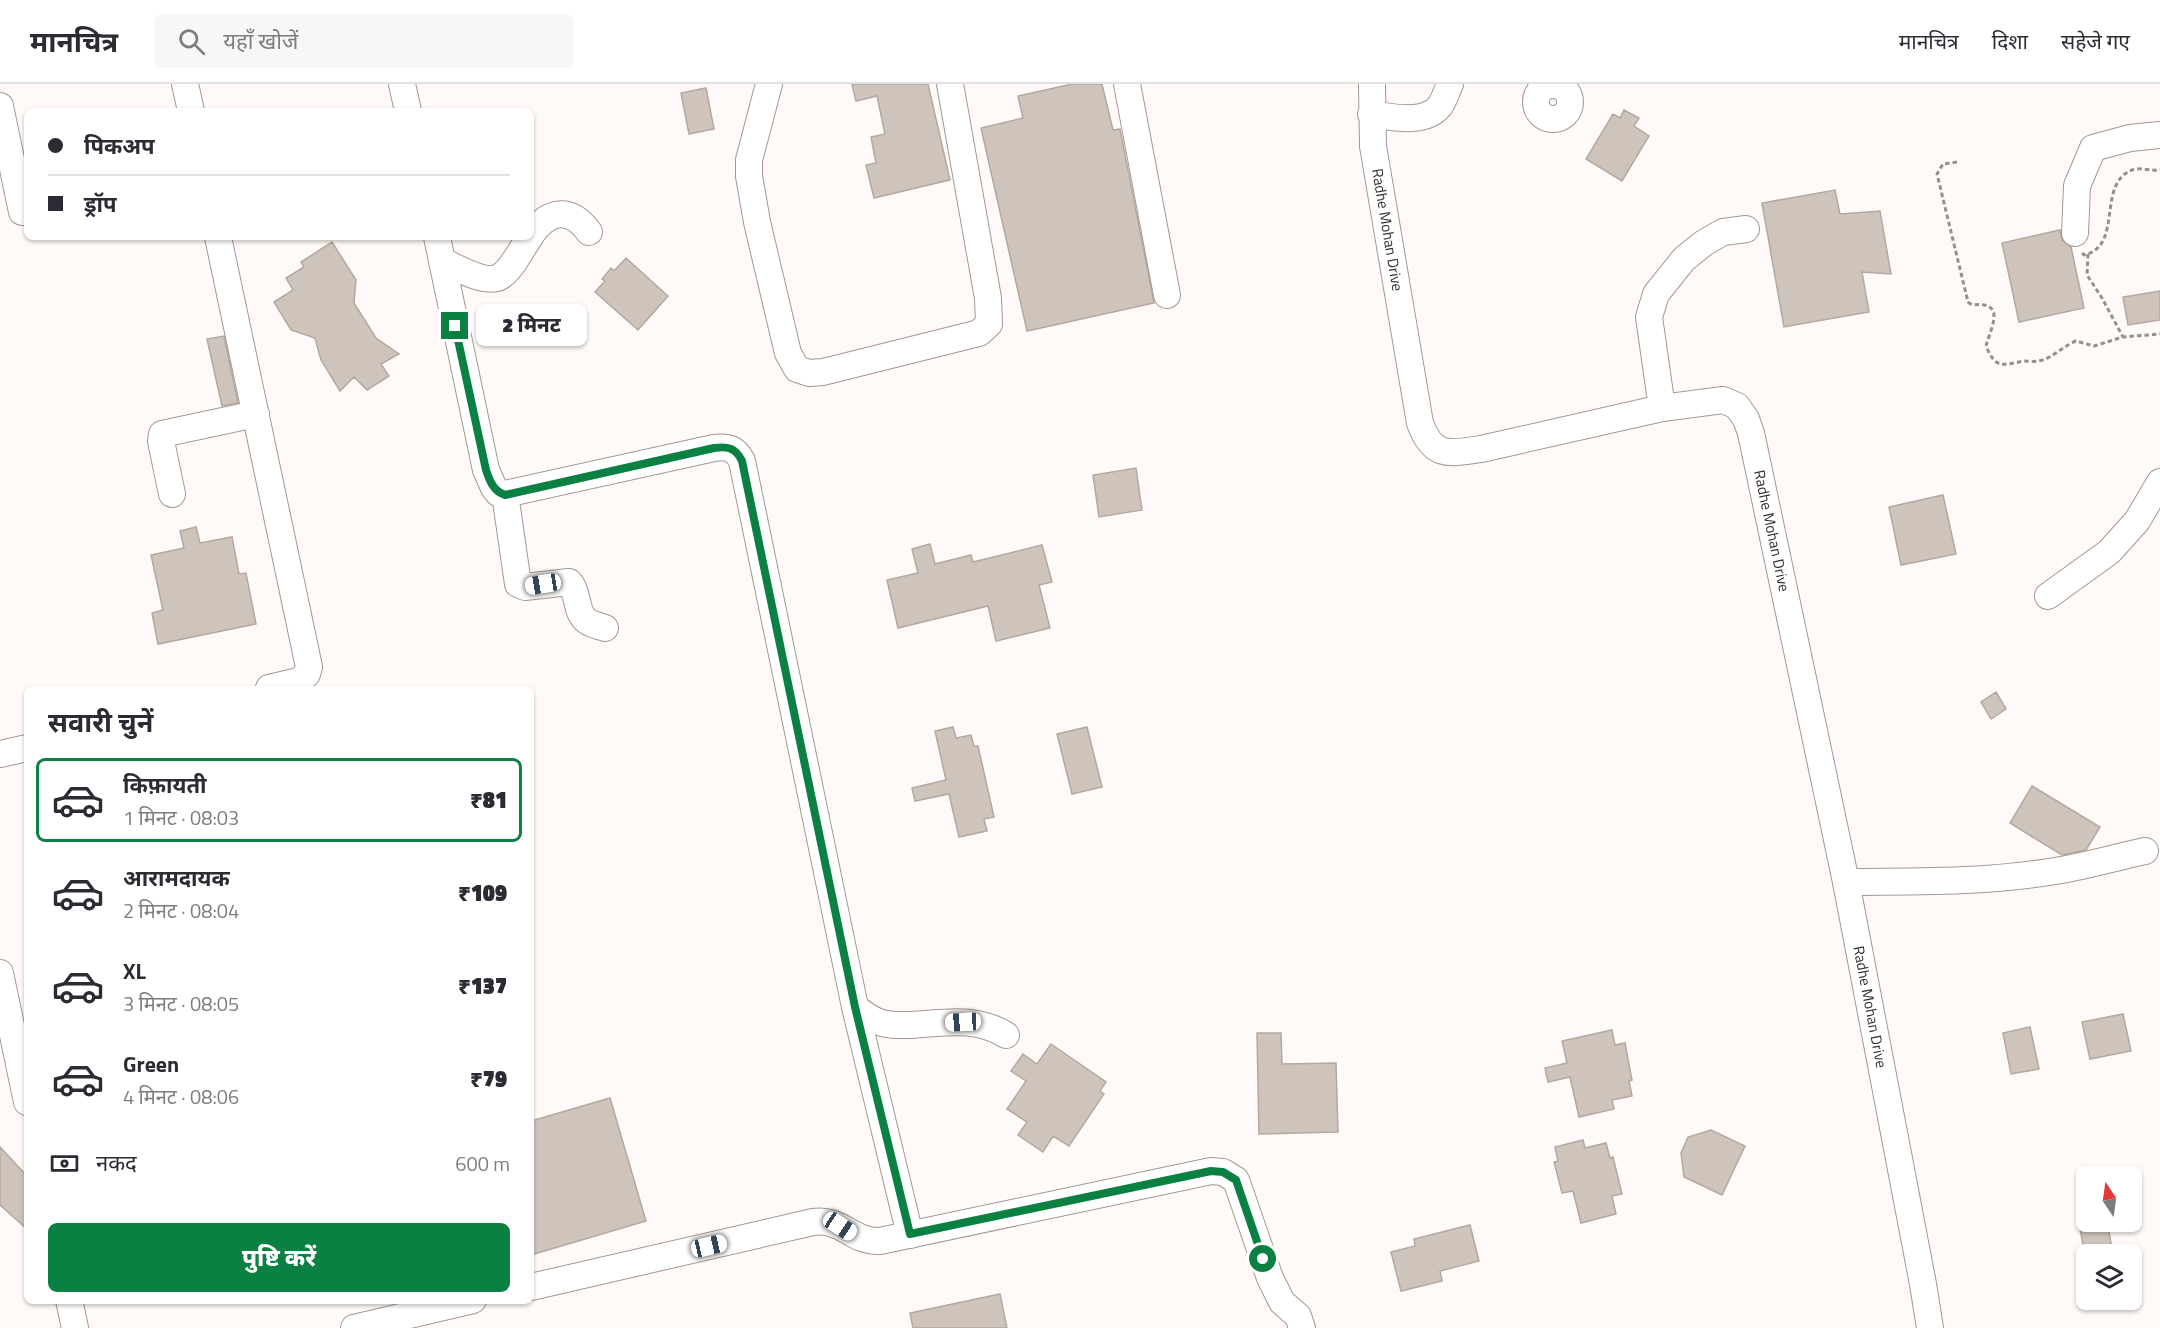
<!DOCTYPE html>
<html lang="hi">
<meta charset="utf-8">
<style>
:root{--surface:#fff;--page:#f7f7f7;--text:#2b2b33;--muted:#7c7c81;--line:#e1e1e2;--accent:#0b8043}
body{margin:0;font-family:"Titillium Web","Noto Sans Devanagari",sans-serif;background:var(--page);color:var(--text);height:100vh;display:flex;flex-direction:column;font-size:22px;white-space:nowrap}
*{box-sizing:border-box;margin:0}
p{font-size:20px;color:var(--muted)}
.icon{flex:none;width:33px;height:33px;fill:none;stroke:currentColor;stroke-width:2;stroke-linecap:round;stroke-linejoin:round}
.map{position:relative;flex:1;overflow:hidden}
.side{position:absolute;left:24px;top:602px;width:510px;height:618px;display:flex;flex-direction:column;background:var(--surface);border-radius:9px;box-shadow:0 2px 4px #0004}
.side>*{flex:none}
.guide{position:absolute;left:24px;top:24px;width:510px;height:132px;border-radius:9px;box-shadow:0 2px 4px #0004;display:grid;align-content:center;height:132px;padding:0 24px;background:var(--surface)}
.needle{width:39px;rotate:347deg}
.fabs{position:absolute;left:2076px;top:1082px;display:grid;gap:12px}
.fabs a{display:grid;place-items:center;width:66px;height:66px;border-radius:9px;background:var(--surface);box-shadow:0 2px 4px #0004;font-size:30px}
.end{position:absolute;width:27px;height:27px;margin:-14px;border:8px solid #0b8043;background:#fff;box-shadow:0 0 0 3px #fff}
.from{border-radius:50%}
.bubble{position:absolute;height:42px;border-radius:9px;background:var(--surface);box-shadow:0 2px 4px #0004;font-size:20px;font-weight:800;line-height:42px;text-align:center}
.car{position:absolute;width:18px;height:36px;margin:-18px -9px;border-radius:8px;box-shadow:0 0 4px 2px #0007;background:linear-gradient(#fff 24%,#345 0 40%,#fff 0 76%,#345 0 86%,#fff 0)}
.guide b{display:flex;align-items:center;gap:21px;height:57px;font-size:22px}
.guide b+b{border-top:2px solid var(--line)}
.guide i{width:15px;height:15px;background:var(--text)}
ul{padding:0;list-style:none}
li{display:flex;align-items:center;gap:18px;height:84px;margin:0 12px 9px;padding:0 12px;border:3px solid transparent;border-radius:9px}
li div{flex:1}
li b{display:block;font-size:22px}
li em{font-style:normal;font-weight:800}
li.on{border-color:var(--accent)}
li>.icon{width:54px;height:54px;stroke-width:1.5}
h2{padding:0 24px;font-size:27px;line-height:72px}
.pay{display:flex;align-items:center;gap:15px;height:66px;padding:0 24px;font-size:22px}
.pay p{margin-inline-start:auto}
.primary-button{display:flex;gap:12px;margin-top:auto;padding:12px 24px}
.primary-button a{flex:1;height:69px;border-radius:9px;background:var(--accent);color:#fff;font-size:24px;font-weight:800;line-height:69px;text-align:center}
header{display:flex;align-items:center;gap:36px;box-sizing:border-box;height:84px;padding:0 30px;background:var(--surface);border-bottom:2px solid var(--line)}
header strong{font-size:28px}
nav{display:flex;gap:33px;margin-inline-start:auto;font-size:21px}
.search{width:420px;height:54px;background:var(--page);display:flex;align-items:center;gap:15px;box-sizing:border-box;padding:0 21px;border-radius:9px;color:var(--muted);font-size:22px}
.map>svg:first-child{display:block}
</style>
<header>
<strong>मानचित्र</strong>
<div class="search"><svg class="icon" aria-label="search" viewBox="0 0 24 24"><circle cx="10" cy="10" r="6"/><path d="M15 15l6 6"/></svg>यहाँ खोजें</div>
<nav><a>मानचित्र</a><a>दिशा</a><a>सहेजे गए</a></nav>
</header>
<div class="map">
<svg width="2160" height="1244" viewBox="0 0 2160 1244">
<rect width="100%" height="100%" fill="#fffaf7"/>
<path fill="#cfc4bc" stroke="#b3a8a0" stroke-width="1.5" d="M 852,0 L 928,0 L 950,96 L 874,114 L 866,81 L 876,79 L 871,53 L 885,50 L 877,12 L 856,17 Z
M 1072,0 L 1102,0 L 1113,46 L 1120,45 L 1154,219 L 1027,247 L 981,44 L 1023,34 L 1018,12 Z
M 706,4 L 714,45 L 689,50 L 681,9 Z
M 1624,26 L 1639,34 L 1634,42 L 1649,52 L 1622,97 L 1586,75 L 1613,30 L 1620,34 Z
M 1835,106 L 1840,130 L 1880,127 L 1891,190 L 1862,188 L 1869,228 L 1784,243 L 1762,119 Z
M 2060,146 L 2062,156 L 2071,163 L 2084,224 L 2019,238 L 2002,159 Z
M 332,158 L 356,196 L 354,219 L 376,254 L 399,270 L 381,280 L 389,292 L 367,306 L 354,293 L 340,307 L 321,276 L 315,254 L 291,246 L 274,218 L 293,206 L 286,194 L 304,183 L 301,178 Z
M 626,174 L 668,212 L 638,246 L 595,208 L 605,197 L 602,195 L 611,184 L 614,187 Z
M 2160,207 L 2160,236 L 2128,241 L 2123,213 Z
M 224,252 L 238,319 L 222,322 L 207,255 Z
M 1136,384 L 1142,426 L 1099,433 L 1093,391 Z
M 1943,411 L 1956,470 L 1901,481 L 1889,423 Z
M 196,443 L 200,459 L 232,453 L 239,490 L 246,489 L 256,540 L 158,560 L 152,529 L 163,526 L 151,471 L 184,464 L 180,447 Z
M 930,460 L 935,480 L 971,471 L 973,478 L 1042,461 L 1052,498 L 1039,501 L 1050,544 L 996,557 L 988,522 L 898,544 L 887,496 L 918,489 L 912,465 Z
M 1996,608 L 2006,625 L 1991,635 L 1981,618 Z
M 953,643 L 956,654 L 971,651 L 974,662 L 978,662 L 994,733 L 984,735 L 987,747 L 959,753 L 949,710 L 915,717 L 912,704 L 946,696 L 935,647 Z
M 1087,643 L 1102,703 L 1072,710 L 1057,650 Z
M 2032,702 L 2100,743 L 2086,766 L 2062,771 L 2010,739 Z
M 2123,930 L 2131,967 L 2090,975 L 2082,938 Z
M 2030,943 L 2039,985 L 2011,990 L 2003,949 Z
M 1612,946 L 1615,961 L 1625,959 L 1632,996 L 1629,997 L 1632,1012 L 1612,1016 L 1614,1025 L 1579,1033 L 1570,993 L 1548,998 L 1545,984 L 1567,979 L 1562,957 Z
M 1257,949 L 1281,949 L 1282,980 L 1336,979 L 1338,1048 L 1259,1050 Z
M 1051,960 L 1106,998 L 1100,1007 L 1104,1010 L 1069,1062 L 1053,1052 L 1043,1068 L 1018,1051 L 1027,1038 L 1007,1025 L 1026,997 L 1011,987 L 1023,970 L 1037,980 Z
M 610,1014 L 646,1137 L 531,1171 L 531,1037 Z
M 1711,1046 L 1745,1062 L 1722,1111 L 1684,1093 L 1681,1069 L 1688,1053 Z
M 1583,1056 L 1585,1064 L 1606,1059 L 1610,1074 L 1613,1073 L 1622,1110 L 1612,1112 L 1616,1130 L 1581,1139 L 1573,1107 L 1562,1109 L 1554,1078 L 1558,1077 L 1555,1063 Z
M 0,1063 L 27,1092 L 27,1145 L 0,1121 Z
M 2095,1137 L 2107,1137 L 2113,1170 L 2085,1170 L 2079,1140 Z
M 1470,1141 L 1479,1177 L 1440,1187 L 1442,1197 L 1401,1207 L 1391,1168 L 1415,1162 L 1414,1155 Z
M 1000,1210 L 1007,1244 L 913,1244 L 910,1229 Z"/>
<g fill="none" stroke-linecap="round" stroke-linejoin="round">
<defs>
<g id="minor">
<path d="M 185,0 L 191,27"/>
<path d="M 402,0 L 408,27"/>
<path d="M 769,0 L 749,76 L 749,92 L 757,138 L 788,269 L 797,285 L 809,289 L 823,288 L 979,249 L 989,240 L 988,214 L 950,0"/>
<path d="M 1127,0 L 1167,211"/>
<path id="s1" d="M 1372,0 L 1373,62 L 1420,339 C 1433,374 1447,370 1481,365 L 1662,324 L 1723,316 L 1737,322 L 1746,335 L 1751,349 L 1846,798 L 1923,1200 L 1930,1244"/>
<circle cx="1553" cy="18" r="17"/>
<path d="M 0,22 L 22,128"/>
<path d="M 1371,30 C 1392,33 1424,41 1440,22 C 1444,16 1447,7 1450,0"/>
<path d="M 2075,149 L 2077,102 L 2093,64 L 2130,54 L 2160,51"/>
<path d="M 531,151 C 548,126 570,122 589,148"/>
<path d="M 218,153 L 309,583 L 307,590 L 299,597 L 269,604"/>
<path d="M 437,153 L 486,386 L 494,404 L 498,409 L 505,410 L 714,364 C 728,362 735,364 742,377 L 855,923 L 910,1151"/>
<path d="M 442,177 C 456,183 487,202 501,192 C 513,184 521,165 530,153"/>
<path d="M 1662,324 L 1649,233 L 1656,210 L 1684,175 L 1704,159 L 1723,148 L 1746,145"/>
<path d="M 172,410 L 161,357 L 162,350 L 256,330"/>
<path d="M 505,410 L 518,500 L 525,503 L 569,498 C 579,508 575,529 587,537 C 592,541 600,542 605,544"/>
<path d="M 2048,512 L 2109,468 L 2137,437 L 2160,398"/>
<path d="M 0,670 L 27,664"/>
<path d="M 1846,798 C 1917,797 1990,799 2061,786 C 2089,781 2117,773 2145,767"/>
<path d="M 0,889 L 27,1018"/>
<path d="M 855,923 C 862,929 870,935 879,938 C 889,942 900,941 911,941 C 946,939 975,932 1006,951"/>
<path d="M 531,1203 L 813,1138 C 843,1134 851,1158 880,1157 L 1211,1087 L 1223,1088 L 1236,1096 L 1270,1194 L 1282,1218 L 1298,1232 L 1302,1244"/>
<path d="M 69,1216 L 75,1244"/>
<path d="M 354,1244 L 473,1216"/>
</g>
</defs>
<use href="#minor" stroke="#a39891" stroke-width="28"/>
<path stroke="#95908e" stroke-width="3" stroke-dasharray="4.5 3" stroke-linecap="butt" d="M 1957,78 L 1943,80 L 1937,90 L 1968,218 L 1972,221 C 2007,217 1991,243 1986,262 C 1996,286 2003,281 2024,277 C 2028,277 2033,278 2038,277 C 2052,275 2063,262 2076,257 L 2094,262 L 2123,253 L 2160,250
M 2082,169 L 2084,171 C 2124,162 2096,100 2132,86 C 2140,83 2151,87 2160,86
M 2088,170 L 2087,191 L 2102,214 L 2123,253"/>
<use href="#minor" stroke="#fff" stroke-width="26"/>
</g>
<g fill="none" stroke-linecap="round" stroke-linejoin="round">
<path stroke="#0b8043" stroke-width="8" d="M 455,242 L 486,386 C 490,397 493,407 505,411 L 714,364 C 728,362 736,364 742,377 L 855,923 L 910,1150 L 1211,1087 L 1223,1088 L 1236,1096 L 1263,1175"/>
</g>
<g text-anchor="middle" stroke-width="4.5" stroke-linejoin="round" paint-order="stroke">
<g font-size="15" fill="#342f2d" stroke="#fff">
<text dy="5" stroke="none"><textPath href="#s1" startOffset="147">Radhe Mohan Drive</textPath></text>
<text dy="5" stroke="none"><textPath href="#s1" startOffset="812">Radhe Mohan Drive</textPath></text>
<text dy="5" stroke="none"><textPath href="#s1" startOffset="1298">Radhe Mohan Drive</textPath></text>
</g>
</g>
</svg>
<div class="fabs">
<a><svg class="needle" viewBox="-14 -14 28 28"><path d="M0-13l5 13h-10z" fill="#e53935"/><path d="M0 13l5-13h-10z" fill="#7c7c81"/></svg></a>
<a><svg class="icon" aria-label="layers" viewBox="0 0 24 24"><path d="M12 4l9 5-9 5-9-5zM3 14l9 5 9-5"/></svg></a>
</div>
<i class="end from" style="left:1263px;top:1175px"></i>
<i class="end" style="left:455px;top:242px"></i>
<div class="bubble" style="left:476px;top:220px;width:111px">2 मिनट</div>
<i class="car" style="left:543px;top:500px;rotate:261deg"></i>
<i class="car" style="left:963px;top:938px;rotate:267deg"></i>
<i class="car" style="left:840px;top:1142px;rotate:123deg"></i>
<i class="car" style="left:709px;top:1162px;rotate:77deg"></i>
<div class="guide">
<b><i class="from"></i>पिकअप</b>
<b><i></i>ड्रॉप</b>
</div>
<section class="side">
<h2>सवारी चुनें</h2>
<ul>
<li class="on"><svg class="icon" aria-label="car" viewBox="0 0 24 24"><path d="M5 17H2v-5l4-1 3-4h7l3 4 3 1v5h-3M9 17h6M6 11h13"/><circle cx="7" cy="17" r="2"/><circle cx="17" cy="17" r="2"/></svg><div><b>किफ़ायती</b><p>1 मिनट · 08:03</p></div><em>₹81</em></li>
<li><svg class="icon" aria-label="car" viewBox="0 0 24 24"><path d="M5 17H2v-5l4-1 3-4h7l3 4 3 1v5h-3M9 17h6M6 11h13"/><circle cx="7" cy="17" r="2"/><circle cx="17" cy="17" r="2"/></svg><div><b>आरामदायक</b><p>2 मिनट · 08:04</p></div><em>₹109</em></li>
<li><svg class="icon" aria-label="car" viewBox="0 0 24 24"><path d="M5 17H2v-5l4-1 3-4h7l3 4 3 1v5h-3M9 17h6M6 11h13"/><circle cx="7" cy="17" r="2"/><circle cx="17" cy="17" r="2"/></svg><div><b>XL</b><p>3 मिनट · 08:05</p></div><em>₹137</em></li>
<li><svg class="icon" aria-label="car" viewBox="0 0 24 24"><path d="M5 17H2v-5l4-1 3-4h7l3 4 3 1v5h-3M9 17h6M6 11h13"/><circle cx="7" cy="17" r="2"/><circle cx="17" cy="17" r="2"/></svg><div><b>Green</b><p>4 मिनट · 08:06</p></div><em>₹79</em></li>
</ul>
<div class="pay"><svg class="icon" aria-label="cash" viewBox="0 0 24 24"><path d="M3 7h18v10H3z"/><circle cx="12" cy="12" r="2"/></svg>नकद<p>600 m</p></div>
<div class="primary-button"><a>पुष्टि करें</a></div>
</section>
</div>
